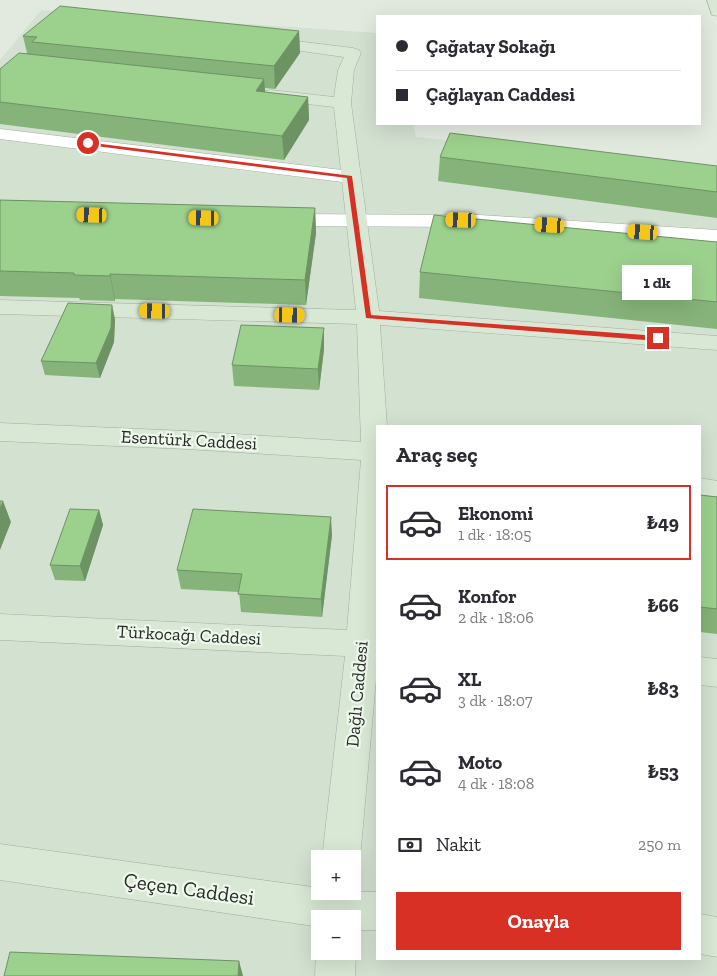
<!DOCTYPE html>
<html lang="tr">
<meta charset="utf-8">
<style>
:root{--surface:#fff;--page:#f7f7f7;--text:#2b2b33;--muted:#7c7c81;--line:#e1e1e2;--accent:#d93025}
body{margin:0;font-family:"Zilla Slab",serif;background:var(--page);color:var(--text);height:100vh;display:flex;flex-direction:column;font-size:19px;white-space:nowrap}
*{box-sizing:border-box;margin:0}
p{font-size:16px;color:var(--muted)}
.icon{flex:none;width:28px;height:28px;fill:none;stroke:currentColor;stroke-width:2;stroke-linecap:round;stroke-linejoin:round}
.map{position:relative;flex:1;overflow:hidden}
.side{position:absolute;left:376px;top:425px;width:325px;height:535px;display:flex;flex-direction:column;background:var(--surface);border-radius:0px;box-shadow:0 5px 20px #0002}
.side>*{flex:none}
.hud{position:absolute;left:376px;top:15px;width:325px;height:110px;border-radius:0px;box-shadow:0 5px 20px #0002;display:grid;align-content:center;height:110px;padding:0 20px;background:var(--surface)}
.controls{position:absolute;left:311px;top:850px;display:grid;gap:10px}
.controls a{display:grid;place-items:center;width:50px;height:50px;border-radius:0px;background:var(--surface);box-shadow:0 5px 20px #0002;font-size:25px}
.end{position:absolute;width:22px;height:22px;margin:-11px;border:6px solid #d93025;background:#fff;box-shadow:0 0 0 2px #fff}
.from{border-radius:50%}
.bubble{position:absolute;height:35px;border-radius:0px;background:var(--surface);box-shadow:0 5px 20px #0002;font-size:16px;font-weight:800;line-height:35px;text-align:center}
.car{position:absolute;width:15px;height:30px;margin:-15px -8px;border-radius:6px;box-shadow:0 0 4px 1px #0007;background:linear-gradient(#f5c518 24%,#345 0 40%,#f5c518 0 76%,#345 0 86%,#f5c518 0)}
.hud b{display:flex;align-items:center;gap:18px;height:48px;font-size:19px}
.hud b+b{border-top:1px solid var(--line)}
.hud i{width:12px;height:12px;background:var(--text)}
ul{padding:0;list-style:none}
li{display:flex;align-items:center;gap:15px;height:75px;margin:0 10px 8px;padding:0 10px;border:2px solid transparent;border-radius:0px}
li div{flex:1}
li b{display:block;font-size:19px}
li em{font-style:normal;font-weight:800}
li.selected{border-color:var(--accent)}
li>.icon{width:45px;height:45px;stroke-width:1.5}
h2{padding:0 20px;font-size:22px;line-height:60px}
.pay{display:flex;align-items:center;gap:12px;height:55px;padding:0 20px;font-size:19px}
.pay p{margin-inline-start:auto}
.button{display:flex;gap:10px;margin-top:auto;padding:10px 20px}
.button a{flex:1;height:58px;border-radius:0px;background:var(--accent);color:#fff;font-size:20px;font-weight:800;line-height:58px;text-align:center}
.map>svg:first-child{display:block}
</style>
<div class="map">
<svg width="717" height="976" viewBox="0 0 717 976">
<rect width="100%" height="100%" fill="#e2eae0"/>
<path fill="#d3e1d1" fill-rule="evenodd" d="M 41,10 L 377,33 L 378,124 L 413,124 L 416,137 L 717,167 L 717,976 L 0,976 L 0,60 ZM 378,426 L 700,426 L 700,959 L 378,959 ZM 320,859 L 352,859 L 352,891 L 320,891 ZM 320,919 L 352,919 L 352,951 L 320,951 Z"/>
<g fill="none" stroke-linecap="round" stroke-linejoin="round">
<defs>
<path id="street" d="M 0,129 L 350,171 L 357,173 L 360,177 L 357,181 L 350,183 L 0,139 Z
M 279,214 L 480,215 L 717,230 L 717,242 L 480,227 L 279,226 L 272,224 L 269,220 L 272,216 Z"/>
<path id="secondary" d="M 707,0 L 717,0 L 717,16 L 712,15 Z
M 263,37 L 353,48 L 359,50 L 361,53 L 354,70 L 351,103 L 379,311 L 717,336 L 717,350 L 380,325 L 387,426 L 378,426 L 378,657 L 360,859 L 352,873 L 352,859 L 322,859 L 345,656 L 0,640 L 0,614 L 347,630 L 361,460 L 187,449 L 0,441 L 0,423 L 187,431 L 361,442 L 357,324 L 0,314 L 0,300 L 356,310 L 334,107 L 271,100 L 265,99 L 263,95 L 265,91 L 271,90 L 334,97 L 338,70 L 344,57 L 258,45 L 255,42 L 258,39 Z
M 700,478 L 717,481 L 717,501 L 700,498 Z
M 700,657 L 717,659 L 717,687 L 700,685 Z
M 0,844 L 320,888 L 320,891 L 378,892 L 378,930 L 352,930 L 352,919 L 320,919 L 320,927 L 0,880 Z
M 700,914 L 717,917 L 717,957 L 700,954 Z
M 320,941 L 320,951 L 352,951 L 352,943 L 356,951 L 355,976 L 315,976 L 316,951 Z"/>
</defs>
<use href="#street" stroke="#a4aca2" stroke-width="1"/>
<use href="#secondary" stroke="#a4aca2" stroke-width="1"/>
<use href="#street" fill="#fff" fill-rule="evenodd"/>
<use href="#secondary" fill="#d8e8d4" fill-rule="evenodd"/>
</g>
<path fill="#86b379" d="M 299,31 L 300,53 L 275,89 L 265,88 L 265,92 L 308,97 L 309,120 L 284,160 L 0,124 L 0,69 L 27,53 L 23,36 Z
M 440,157 L 717,166 L 717,218 L 438,181 Z
M 0,200 L 315,208 L 316,233 L 306,305 L 115,299 L 115,301 L 80,300 L 79,298 L 0,296 Z
M 717,242 L 717,329 L 419,298 L 420,272 Z
M 115,319 L 114,342 L 100,378 L 45,375 L 41,361 Z
M 324,328 L 324,349 L 319,390 L 234,386 L 232,365 Z
M 700,495 L 717,497 L 717,634 L 700,632 Z
M 99,510 L 103,525 L 85,581 L 55,580 L 50,565 Z
M 332,535 L 322,617 L 241,612 L 239,592 L 181,589 L 177,570 Z"/>
<path fill="#6d9263" d="M 299,31 L 300,53 L 275,89 L 274,66 Z
M 264,79 L 266,102 L 256,91 Z
M 308,97 L 309,120 L 284,160 L 282,136 Z
M 315,208 L 316,233 L 306,305 L 305,280 Z
M 110,274 L 115,299 L 115,301 L 110,276 Z
M 112,305 L 115,319 L 114,342 L 100,378 L 96,363 Z
M 324,328 L 324,349 L 319,390 L 318,369 Z
M 3,501 L 11,522 L 0,550 L 0,509 Z
M 99,510 L 103,525 L 85,581 L 80,566 Z
M 331,517 L 332,535 L 322,617 L 321,599 Z
M 239,961 L 243,976 L 238,976 Z"/>
<path fill="#9cd08d" stroke="#6d9263" d="M 60,6 L 299,31 L 274,66 L 32,42 L 37,37 L 23,36 Z
M 19,53 L 264,79 L 256,91 L 308,97 L 282,136 L 0,102 L 0,69 Z
M 450,133 L 717,166 L 717,192 L 440,157 Z
M 0,200 L 315,208 L 305,280 L 110,274 L 110,276 L 74,275 L 74,273 L 0,271 Z
M 434,215 L 717,242 L 717,302 L 420,272 Z
M 68,303 L 112,305 L 111,328 L 96,363 L 41,361 Z
M 241,325 L 324,328 L 318,369 L 232,365 Z
M 700,495 L 717,497 L 717,609 L 700,607 Z
M 0,501 L 3,501 L 0,509 Z
M 70,509 L 99,510 L 80,566 L 50,565 Z
M 193,509 L 331,517 L 321,599 L 238,594 L 242,574 L 177,570 Z
M 10,952 L 239,961 L 238,976 L 4,976 Z"/>
<path fill="#d93025" d="M 86,142 L 352,176 L 371,315 L 658,336 L 662,338 L 658,341 L 366,318 L 347,178 L 88,145 Z"/>
<g text-anchor="middle" stroke-width="4.5" stroke-linejoin="round" paint-order="stroke">
<g font-size="18" fill="#272a26" stroke="#eff8ed">
<text transform="translate(189 440) rotate(3)" y="6">Esentürk Caddesi</text>
<text transform="translate(189 635) rotate(3)" y="6">Türkocağı Caddesi</text>
<text transform="translate(357 694) rotate(-85)" y="6">Dağlı Caddesi</text>
</g>
<g font-size="21" fill="#272a26" stroke="#eff8ed">
<text transform="translate(189 889) rotate(8)" y="7">Çeçen Caddesi</text>
</g>
</g>
</svg>
<div class="controls">
<a>+</a>
<a>−</a>
</div>
<i class="end from" style="left:88px;top:143px"></i>
<i class="end" style="left:658px;top:338px"></i>
<div class="bubble" style="left:622px;top:265px;width:70px">1 dk</div>
<i class="car" style="left:92px;top:215px;rotate:272deg"></i>
<i class="car" style="left:204px;top:218px;rotate:271deg"></i>
<i class="car" style="left:461px;top:220px;rotate:272deg"></i>
<i class="car" style="left:550px;top:225px;rotate:273deg"></i>
<i class="car" style="left:643px;top:232px;rotate:274deg"></i>
<i class="car" style="left:155px;top:311px;rotate:271deg"></i>
<i class="car" style="left:290px;top:315px;rotate:91deg"></i>
<div class="hud">
<b><i class="from"></i>Çağatay Sokağı</b>
<b><i></i>Çağlayan Caddesi</b>
</div>
<section class="side">
<h2>Araç seç</h2>
<ul>
<li class="selected"><svg class="icon" aria-label="car" viewBox="0 0 24 24"><path d="M5 17H2v-5l4-1 3-4h7l3 4 3 1v5h-3M9 17h6M6 11h13"/><circle cx="7" cy="17" r="2"/><circle cx="17" cy="17" r="2"/></svg><div><b>Ekonomi</b><p>1 dk · 18:05</p></div><em>₺49</em></li>
<li><svg class="icon" aria-label="car" viewBox="0 0 24 24"><path d="M5 17H2v-5l4-1 3-4h7l3 4 3 1v5h-3M9 17h6M6 11h13"/><circle cx="7" cy="17" r="2"/><circle cx="17" cy="17" r="2"/></svg><div><b>Konfor</b><p>2 dk · 18:06</p></div><em>₺66</em></li>
<li><svg class="icon" aria-label="car" viewBox="0 0 24 24"><path d="M5 17H2v-5l4-1 3-4h7l3 4 3 1v5h-3M9 17h6M6 11h13"/><circle cx="7" cy="17" r="2"/><circle cx="17" cy="17" r="2"/></svg><div><b>XL</b><p>3 dk · 18:07</p></div><em>₺83</em></li>
<li><svg class="icon" aria-label="car" viewBox="0 0 24 24"><path d="M5 17H2v-5l4-1 3-4h7l3 4 3 1v5h-3M9 17h6M6 11h13"/><circle cx="7" cy="17" r="2"/><circle cx="17" cy="17" r="2"/></svg><div><b>Moto</b><p>4 dk · 18:08</p></div><em>₺53</em></li>
</ul>
<div class="pay"><svg class="icon" aria-label="cash" viewBox="0 0 24 24"><path d="M3 7h18v10H3z"/><circle cx="12" cy="12" r="2"/></svg>Nakit<p>250 m</p></div>
<div class="button"><a>Onayla</a></div>
</section>
</div>
